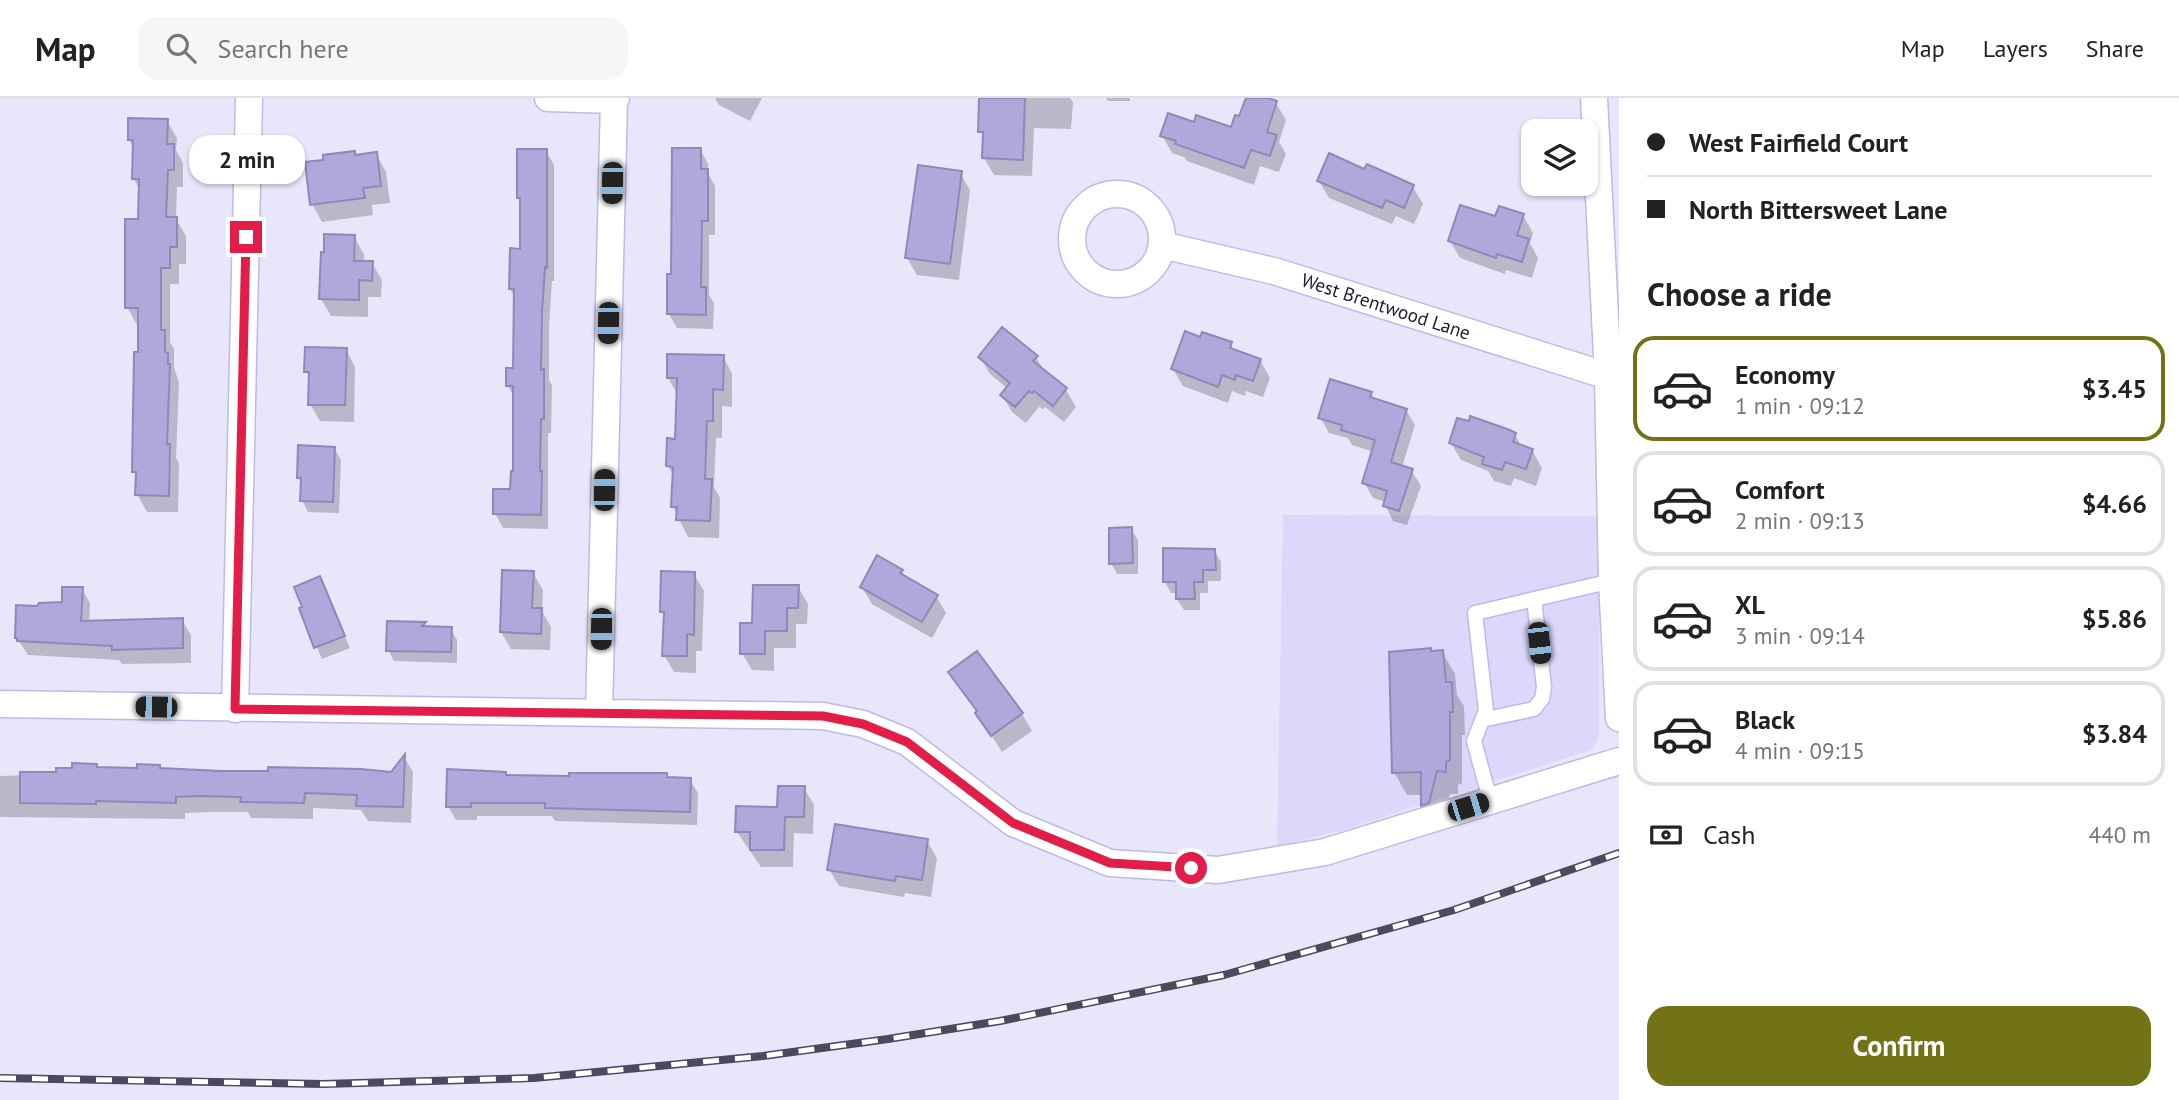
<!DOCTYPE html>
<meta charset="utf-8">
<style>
:root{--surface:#fff;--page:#f6f6f6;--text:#222;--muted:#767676;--line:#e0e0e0;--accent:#727217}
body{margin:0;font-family:"PT Sans",sans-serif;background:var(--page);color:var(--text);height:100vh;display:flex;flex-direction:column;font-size:26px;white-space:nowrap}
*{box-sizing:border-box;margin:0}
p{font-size:23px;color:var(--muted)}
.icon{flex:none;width:38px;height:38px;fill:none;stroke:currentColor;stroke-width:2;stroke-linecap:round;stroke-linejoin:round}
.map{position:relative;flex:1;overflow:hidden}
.drawer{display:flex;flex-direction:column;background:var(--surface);width:560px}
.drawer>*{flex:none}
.banner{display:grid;align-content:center;height:154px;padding:0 28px;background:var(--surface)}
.tools{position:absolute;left:1521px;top:21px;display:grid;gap:14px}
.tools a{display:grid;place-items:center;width:77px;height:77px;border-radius:14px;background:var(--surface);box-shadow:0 2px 5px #0004;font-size:35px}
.end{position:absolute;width:32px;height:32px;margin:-16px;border:9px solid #e11d48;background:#fff;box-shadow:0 0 0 4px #fff}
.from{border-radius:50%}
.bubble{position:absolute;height:49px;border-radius:21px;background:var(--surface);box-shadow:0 2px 5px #0004;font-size:23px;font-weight:800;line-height:49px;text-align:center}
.car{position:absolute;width:21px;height:42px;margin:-21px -10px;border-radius:9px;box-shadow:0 0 5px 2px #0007;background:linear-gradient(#222 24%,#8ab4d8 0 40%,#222 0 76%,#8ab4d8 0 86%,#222 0)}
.banner b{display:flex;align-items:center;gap:24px;height:66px;font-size:26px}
.banner b+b{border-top:2px solid var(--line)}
.banner i{width:18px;height:18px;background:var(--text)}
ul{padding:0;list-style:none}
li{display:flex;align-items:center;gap:21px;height:105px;margin:0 14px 10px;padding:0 14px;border:4px solid var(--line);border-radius:21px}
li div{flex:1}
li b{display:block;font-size:26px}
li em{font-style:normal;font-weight:800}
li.current{border-color:var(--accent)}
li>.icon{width:63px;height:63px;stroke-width:1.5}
h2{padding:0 28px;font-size:32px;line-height:84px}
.pay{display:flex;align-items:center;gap:18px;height:77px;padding:0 28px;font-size:26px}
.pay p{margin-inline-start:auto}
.cta{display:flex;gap:14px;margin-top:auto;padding:14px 28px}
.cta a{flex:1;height:80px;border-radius:21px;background:var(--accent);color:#fff;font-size:28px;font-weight:800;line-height:80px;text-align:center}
header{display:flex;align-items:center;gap:42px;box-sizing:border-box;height:98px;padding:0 35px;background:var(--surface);border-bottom:2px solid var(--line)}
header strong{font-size:33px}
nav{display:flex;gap:38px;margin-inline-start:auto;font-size:24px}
.search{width:490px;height:63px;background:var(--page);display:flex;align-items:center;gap:18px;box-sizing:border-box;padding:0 24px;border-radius:21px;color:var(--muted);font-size:26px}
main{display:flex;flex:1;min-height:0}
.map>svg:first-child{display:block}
</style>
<header>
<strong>Map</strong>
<div class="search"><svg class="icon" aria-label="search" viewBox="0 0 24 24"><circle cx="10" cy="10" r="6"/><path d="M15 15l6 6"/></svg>Search here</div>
<nav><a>Map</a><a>Layers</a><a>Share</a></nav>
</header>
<main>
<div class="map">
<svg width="1619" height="1002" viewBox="0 0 1619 1002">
<rect width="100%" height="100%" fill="#e8e6fb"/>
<path fill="#dbd8fb" d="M 1283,417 L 1599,418 L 1599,636 L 1596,646 L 1588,653 L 1340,733 L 1277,748 Z"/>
<path fill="#0003" d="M 715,0 L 762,0 L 750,23 L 719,7 Z
M 981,0 L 1070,0 L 1073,4 L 1071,31 L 1034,30 L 1032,78 L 994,77 L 984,60 L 985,41 L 980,33 Z
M 1106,0 L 1130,0 L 1130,3 L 1108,3 Z
M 1248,0 L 1263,0 L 1276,5 L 1286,22 L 1279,44 L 1286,56 L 1279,74 L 1260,68 L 1254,87 L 1187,63 L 1184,59 L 1172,55 L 1162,37 L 1195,26 L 1232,31 L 1240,21 Z
M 167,23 L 177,40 L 176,52 L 183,65 L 183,89 L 177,89 L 176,121 L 186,138 L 186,166 L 179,166 L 179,186 L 170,186 L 170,244 L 174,251 L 174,269 L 179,285 L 176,360 L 179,365 L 178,414 L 147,414 L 137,396 L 138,379 L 134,374 L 140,227 L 137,227 L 127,209 L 139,123 L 140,92 L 133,80 L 134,50 L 129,42 Z
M 700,51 L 708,66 L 708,76 L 715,88 L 715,137 L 709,137 L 709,197 L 714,205 L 713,231 L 677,230 L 669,216 L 673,178 Z
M 546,53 L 554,67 L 554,183 L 552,183 L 549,229 L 549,282 L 552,287 L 551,335 L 548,335 L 548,431 L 503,430 L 495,415 L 512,393 L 515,375 L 515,301 L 508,288 L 515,272 L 516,201 L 510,191 L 522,152 L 522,106 L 518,99 Z
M 376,56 L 386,74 L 390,105 L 372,107 L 373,117 L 322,124 L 312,106 L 356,59 Z
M 1365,73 L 1413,89 L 1423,106 L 1414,126 L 1396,118 L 1392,126 L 1329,100 L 1319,83 Z
M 960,75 L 970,92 L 959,182 L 917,177 L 907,160 Z
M 1523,117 L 1533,135 L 1530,145 L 1538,160 L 1532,180 L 1506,172 L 1505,176 L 1460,160 L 1450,143 L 1496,120 Z
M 354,139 L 364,156 L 364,165 L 372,165 L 382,182 L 381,199 L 368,199 L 368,219 L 331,218 L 321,201 Z
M 1230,246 L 1235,253 L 1260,262 L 1270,280 L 1263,299 L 1246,293 L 1245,298 L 1232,293 L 1228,305 L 1183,288 L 1173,271 Z
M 346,251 L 355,269 L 354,324 L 320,323 L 310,306 L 311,281 L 306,273 Z
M 723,258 L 732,276 L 732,309 L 722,308 L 722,340 L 716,340 L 714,389 L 720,400 L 719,440 L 688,439 L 673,409 L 674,379 L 668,368 L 677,342 L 678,297 L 668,280 Z
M 980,259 L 1036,259 L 1046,276 L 1066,292 L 1076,309 L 1064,324 L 1045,309 L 1043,311 L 1039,309 L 1026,325 L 1012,314 L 1002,297 L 1008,291 L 990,276 Z
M 1371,295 L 1375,303 L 1406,312 L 1415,327 L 1402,369 L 1412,373 L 1421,388 L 1407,427 L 1393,423 L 1385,407 L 1386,404 L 1373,400 L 1364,384 L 1374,354 L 1352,347 L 1348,340 L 1329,335 L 1320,319 Z
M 1515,337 L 1522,349 L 1532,352 L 1542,370 L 1536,388 L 1514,380 L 1511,388 L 1494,383 L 1488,373 L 1461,362 L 1451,345 Z
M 334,350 L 341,362 L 339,415 L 308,414 L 302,402 L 302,386 L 298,379 Z
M 1131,431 L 1138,442 L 1138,476 L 1117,476 L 1111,465 Z
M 1214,452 L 1221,464 L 1221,483 L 1208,483 L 1208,495 L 1200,495 L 1200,512 L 1184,512 L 1177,501 L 1177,495 L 1171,495 L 1165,484 Z
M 902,473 L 906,480 L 936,498 L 946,515 L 932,540 L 872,506 L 862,489 Z
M 533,475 L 543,492 L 542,513 L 551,529 L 550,552 L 511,551 L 501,534 Z
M 694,476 L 704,493 L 702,553 L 696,553 L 696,575 L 674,574 L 664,557 L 665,518 L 662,513 Z
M 319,480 L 350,550 L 322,561 L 301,511 L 304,510 Z
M 798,489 L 808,506 L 807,526 L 796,526 L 796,550 L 774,550 L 774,573 L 752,572 L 742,555 Z
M 82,491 L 90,505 L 89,525 L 182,522 L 191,537 L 191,565 L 122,566 L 119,562 L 28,557 L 17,540 L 38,509 L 63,506 Z
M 388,525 L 425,526 L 428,530 L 451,531 L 457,542 L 457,565 L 394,563 L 388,552 Z
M 1431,554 L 1442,554 L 1455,576 L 1457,597 L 1464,608 L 1465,637 L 1462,637 L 1462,685 L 1458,687 L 1458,696 L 1450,696 L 1442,728 L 1436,730 L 1423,707 L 1423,697 L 1407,697 L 1394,674 Z
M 951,574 L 1022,616 L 1032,633 L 1002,654 Z
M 404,659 L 413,674 L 411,725 L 368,723 L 361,712 L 313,710 L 313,721 L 251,720 L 248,714 L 210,714 L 185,715 L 185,721 L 0,719 L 0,678 L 57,676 L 98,671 L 139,672 L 159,668 L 162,672 L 392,676 Z
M 666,677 L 669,681 L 690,682 L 698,695 L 697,727 L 555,723 L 552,718 L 477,718 L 477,722 L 456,722 L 448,708 L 507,679 Z
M 804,690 L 814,707 L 813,736 L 794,735 L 793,769 L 761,769 L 737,734 L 779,711 Z
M 927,743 L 937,760 L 931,799 L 905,795 L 904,799 L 839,788 L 829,771 Z"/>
<path fill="#aea9da" stroke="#8e89b8" stroke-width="2" d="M 979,0 L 1025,0 L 1023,62 L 982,60 L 983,34 L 978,34 Z
M 1246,0 L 1268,0 L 1277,3 L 1267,34 L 1277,37 L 1270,58 L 1251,52 L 1244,70 L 1175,46 L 1176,43 L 1160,38 L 1168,15 L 1194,24 L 1196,17 L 1231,29 L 1235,17 L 1239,18 Z
M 128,20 L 168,21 L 167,46 L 174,46 L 174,72 L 168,72 L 166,119 L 177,119 L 177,149 L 170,149 L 170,170 L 161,170 L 161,232 L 165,232 L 165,254 L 168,255 L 168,266 L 170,266 L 167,346 L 170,346 L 169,398 L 135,397 L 136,374 L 132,374 L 134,254 L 138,254 L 138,210 L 125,210 L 125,121 L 138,121 L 139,81 L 132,81 L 133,42 L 128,42 Z
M 672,50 L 701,50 L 701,71 L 708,71 L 708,123 L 702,123 L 701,189 L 706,189 L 706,217 L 667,216 L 667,176 L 671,176 Z
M 517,51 L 547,51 L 547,170 L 545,169 L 542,214 L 541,272 L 544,271 L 544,321 L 541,321 L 540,373 L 542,373 L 541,417 L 493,416 L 493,391 L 510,391 L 511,373 L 513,373 L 513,288 L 506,288 L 506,270 L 513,270 L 514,191 L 509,191 L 510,150 L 520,151 L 520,100 L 517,100 Z
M 355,53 L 355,57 L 377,54 L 381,88 L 363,90 L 365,100 L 310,107 L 305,64 L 323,62 L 323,57 Z
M 1329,55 L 1364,71 L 1367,66 L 1414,87 L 1404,110 L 1386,102 L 1382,110 L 1317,83 Z
M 918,67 L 962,73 L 950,166 L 905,160 Z
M 1460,107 L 1495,118 L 1499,108 L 1524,116 L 1517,137 L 1529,141 L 1522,164 L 1497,156 L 1496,160 L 1448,143 Z
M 324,136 L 355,137 L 354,163 L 373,163 L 372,183 L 359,182 L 359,202 L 319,201 L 321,154 L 324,154 Z
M 1002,229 L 1038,258 L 1033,263 L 1067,290 L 1053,308 L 1034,293 L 1032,295 L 1029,293 L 1015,309 L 1000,297 L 1010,285 L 978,259 Z
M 1185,233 L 1200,239 L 1202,234 L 1232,244 L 1230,250 L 1261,261 L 1253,283 L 1236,277 L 1235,282 L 1222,277 L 1218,289 L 1171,271 Z
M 305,249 L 347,250 L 345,307 L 308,307 L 309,274 L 304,274 Z
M 667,256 L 724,257 L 723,292 L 713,291 L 713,323 L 707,323 L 705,381 L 712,381 L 710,423 L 676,422 L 677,409 L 671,409 L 673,369 L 666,368 L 667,340 L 675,341 L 677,280 L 667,280 Z
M 1330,281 L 1372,294 L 1370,299 L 1407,311 L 1391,364 L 1413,371 L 1399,413 L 1383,408 L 1387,393 L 1362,385 L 1375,342 L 1341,332 L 1342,327 L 1318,320 Z
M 1470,318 L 1510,332 L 1516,335 L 1513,344 L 1533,351 L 1526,371 L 1505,364 L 1502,372 L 1482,366 L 1484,359 L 1449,345 L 1457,320 L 1469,323 Z
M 298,347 L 335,349 L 333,404 L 300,403 L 301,380 L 297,380 Z
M 1132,429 L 1133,465 L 1109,466 L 1109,430 Z
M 1163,450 L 1215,451 L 1216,472 L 1203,472 L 1203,484 L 1194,484 L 1195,501 L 1176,501 L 1176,484 L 1163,484 Z
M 877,457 L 903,472 L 900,475 L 938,497 L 922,524 L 860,489 Z
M 502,472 L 534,473 L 532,510 L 542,510 L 541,536 L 500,534 Z
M 661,473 L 695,474 L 694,537 L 687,536 L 687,558 L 662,558 L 664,514 L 660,514 Z
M 320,478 L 345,538 L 314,550 L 299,510 L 302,509 L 294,489 Z
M 753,487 L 799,487 L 798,510 L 787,510 L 787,533 L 765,533 L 765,556 L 740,556 L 740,525 L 752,525 Z
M 62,489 L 83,489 L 81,523 L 183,520 L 183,550 L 112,552 L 112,548 L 17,543 L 17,540 L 15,540 L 16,507 L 37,508 L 39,505 L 62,504 Z
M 387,523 L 426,524 L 422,528 L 452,529 L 451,554 L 386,553 Z
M 1431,550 L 1431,553 L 1443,552 L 1446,584 L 1452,584 L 1453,614 L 1450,614 L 1450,662 L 1446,664 L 1446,674 L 1437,673 L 1429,705 L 1421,708 L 1421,674 L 1392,675 L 1389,554 Z
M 977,553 L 1023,615 L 991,638 L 975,615 L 977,613 L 948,574 Z
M 405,656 L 403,709 L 356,708 L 357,697 L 305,695 L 304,705 L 240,704 L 241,699 L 200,698 L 176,699 L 176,705 L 96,703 L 96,706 L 20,705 L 20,674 L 56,674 L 56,670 L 72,670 L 72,665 L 97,666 L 97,669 L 137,670 L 137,666 L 160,667 L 160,670 L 221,673 L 268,673 L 268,669 L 361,671 L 391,674 Z
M 447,671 L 506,674 L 506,677 L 569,678 L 569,675 L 667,675 L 667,679 L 691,680 L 690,714 L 545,710 L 545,705 L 471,705 L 471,709 L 446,709 Z
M 778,688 L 805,688 L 804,719 L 785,719 L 784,752 L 750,752 L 750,734 L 735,734 L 736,708 L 777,709 Z
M 835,726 L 928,741 L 922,782 L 896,778 L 895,783 L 827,772 Z"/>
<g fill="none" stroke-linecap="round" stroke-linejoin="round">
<defs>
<path id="service" d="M 1482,622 L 1534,611 L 1542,601 L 1544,589 L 1534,501
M 1490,702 L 1474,643 L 1486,612 L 1475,515 L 1612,483"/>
<path id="minor" d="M 548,0 L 614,2
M 1594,0 L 1608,278 L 1612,483 L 1619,620
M1072 141a45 45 0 1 1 90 0a45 45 0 1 1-90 0Z
M 1162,147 L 1274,173 L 1608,278
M 0,606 L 823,618 L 863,626 L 907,644 L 1013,725 L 1110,765 L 1218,772 L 1325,754 L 1619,663
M 235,611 L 249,0
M 599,615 L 614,2 L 616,0"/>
</defs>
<use href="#service" stroke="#beb9eb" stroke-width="17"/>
<use href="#minor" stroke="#beb9eb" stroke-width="29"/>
<use href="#service" stroke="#fff" stroke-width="14"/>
<use href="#minor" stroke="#fff" stroke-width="26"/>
<defs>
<path id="rail" d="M 0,980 L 323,986 L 534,980 L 763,958 L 888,941 L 1000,923 L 1224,877 L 1454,812 L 1619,755"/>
</defs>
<use href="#rail" stroke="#4b495c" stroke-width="8"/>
<use href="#rail" stroke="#fff" stroke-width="5" stroke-dasharray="16" stroke-linecap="butt"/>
</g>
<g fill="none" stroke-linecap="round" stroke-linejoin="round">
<path stroke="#e11d48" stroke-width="9" d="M 246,139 L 235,611 L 823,618 L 863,626 L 907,644 L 1013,725 L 1086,755 L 1110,765 L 1191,770"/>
</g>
<g text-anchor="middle" stroke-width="5" stroke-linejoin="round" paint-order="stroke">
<g font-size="19" fill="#201e30" stroke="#fff">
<text transform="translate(1386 208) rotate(18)" y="7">West Brentwood Lane</text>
</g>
</g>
</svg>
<div class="tools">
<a><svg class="icon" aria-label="layers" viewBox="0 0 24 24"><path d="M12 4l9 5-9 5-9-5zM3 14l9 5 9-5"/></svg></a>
</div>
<i class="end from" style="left:1191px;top:770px"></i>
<i class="end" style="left:246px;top:139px"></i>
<div class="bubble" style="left:189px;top:37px;width:116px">2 min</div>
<i class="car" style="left:612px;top:85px;rotate:181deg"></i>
<i class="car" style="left:608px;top:225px;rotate:181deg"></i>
<i class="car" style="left:604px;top:392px;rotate:1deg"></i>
<i class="car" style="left:601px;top:531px;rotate:181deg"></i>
<i class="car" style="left:1539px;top:545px;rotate:174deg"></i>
<i class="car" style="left:156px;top:609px;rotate:271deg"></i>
<i class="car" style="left:1468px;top:709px;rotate:73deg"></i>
</div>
<section class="drawer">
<div class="banner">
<b><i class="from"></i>West Fairfield Court</b>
<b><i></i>North Bittersweet Lane</b>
</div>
<h2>Choose a ride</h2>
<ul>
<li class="current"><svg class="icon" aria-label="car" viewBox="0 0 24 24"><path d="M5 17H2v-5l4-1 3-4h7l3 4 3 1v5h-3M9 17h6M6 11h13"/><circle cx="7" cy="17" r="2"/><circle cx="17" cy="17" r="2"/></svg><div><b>Economy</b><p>1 min · 09:12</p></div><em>$3.45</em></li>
<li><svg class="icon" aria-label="car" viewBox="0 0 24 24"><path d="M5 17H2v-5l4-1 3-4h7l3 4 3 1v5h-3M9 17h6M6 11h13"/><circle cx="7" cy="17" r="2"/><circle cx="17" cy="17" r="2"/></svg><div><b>Comfort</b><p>2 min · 09:13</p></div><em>$4.66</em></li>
<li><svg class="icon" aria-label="car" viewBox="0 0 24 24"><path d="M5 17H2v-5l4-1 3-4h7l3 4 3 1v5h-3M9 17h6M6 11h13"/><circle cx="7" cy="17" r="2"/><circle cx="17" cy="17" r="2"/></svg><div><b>XL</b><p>3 min · 09:14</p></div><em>$5.86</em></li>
<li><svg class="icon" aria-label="car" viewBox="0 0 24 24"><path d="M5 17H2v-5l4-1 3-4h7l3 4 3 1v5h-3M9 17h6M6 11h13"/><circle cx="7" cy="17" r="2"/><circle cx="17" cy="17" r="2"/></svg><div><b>Black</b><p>4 min · 09:15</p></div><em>$3.84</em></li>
</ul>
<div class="pay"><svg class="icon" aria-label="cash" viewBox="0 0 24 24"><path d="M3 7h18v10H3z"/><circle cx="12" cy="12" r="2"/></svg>Cash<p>440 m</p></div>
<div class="cta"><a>Confirm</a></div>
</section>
</main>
